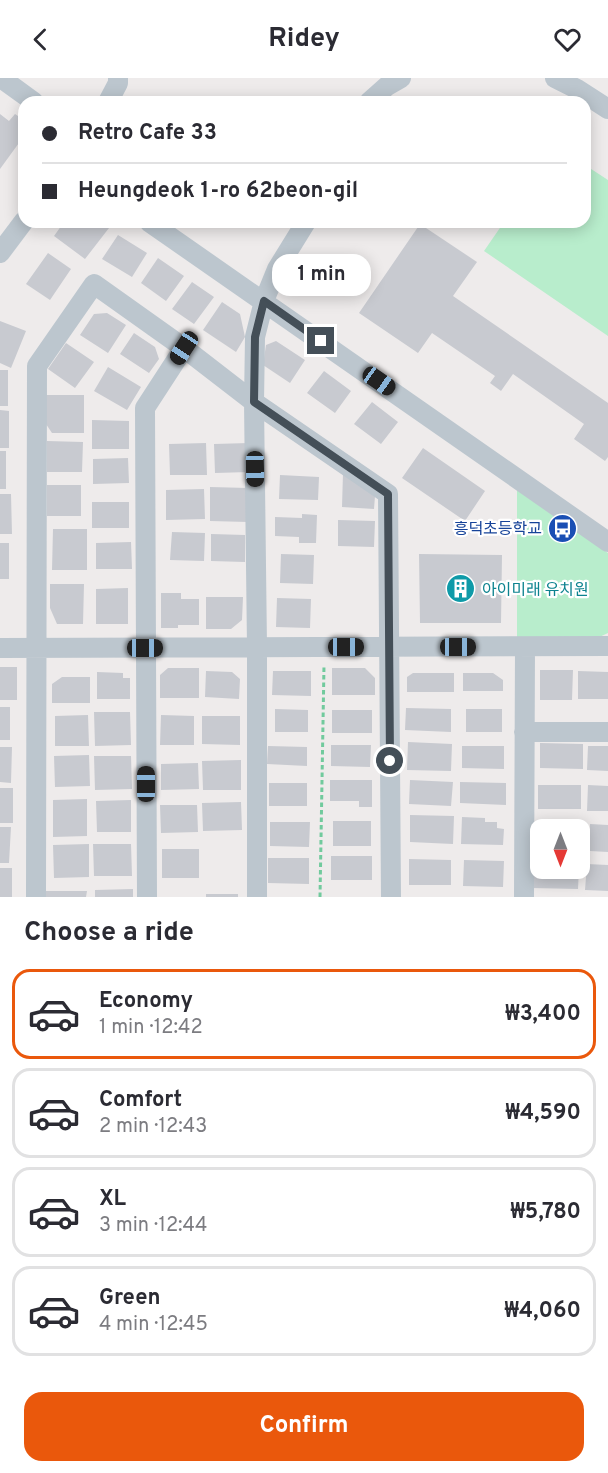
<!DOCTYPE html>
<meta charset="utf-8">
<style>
:root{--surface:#fff;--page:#f2f2f3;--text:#2b2b33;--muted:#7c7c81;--line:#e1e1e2;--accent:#ea580c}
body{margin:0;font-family:Overpass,"Noto Sans KR",sans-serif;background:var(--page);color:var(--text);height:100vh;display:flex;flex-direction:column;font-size:22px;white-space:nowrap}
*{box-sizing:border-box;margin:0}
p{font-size:20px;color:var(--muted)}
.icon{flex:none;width:33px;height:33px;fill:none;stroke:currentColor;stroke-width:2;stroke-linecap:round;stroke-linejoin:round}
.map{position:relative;height:819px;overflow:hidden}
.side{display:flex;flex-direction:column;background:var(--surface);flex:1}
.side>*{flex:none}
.guide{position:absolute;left:18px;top:18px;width:573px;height:132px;border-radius:18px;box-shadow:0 3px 15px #0003;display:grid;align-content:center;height:132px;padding:0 24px;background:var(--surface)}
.needle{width:39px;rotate:180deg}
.controls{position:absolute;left:530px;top:741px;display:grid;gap:12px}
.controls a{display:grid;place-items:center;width:60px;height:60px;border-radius:12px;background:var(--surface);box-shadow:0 3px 15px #0003;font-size:30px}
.end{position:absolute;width:27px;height:27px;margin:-14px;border:8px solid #444f58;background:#fff;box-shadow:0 0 0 3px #fff}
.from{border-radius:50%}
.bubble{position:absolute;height:42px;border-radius:18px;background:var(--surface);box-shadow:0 3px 15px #0003;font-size:20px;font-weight:700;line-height:42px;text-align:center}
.car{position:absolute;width:18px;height:36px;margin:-18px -9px;border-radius:8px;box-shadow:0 0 4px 2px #0007;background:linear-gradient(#222 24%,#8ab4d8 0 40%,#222 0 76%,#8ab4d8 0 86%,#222 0)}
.guide b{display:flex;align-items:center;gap:21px;height:57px;font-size:22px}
.guide b+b{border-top:2px solid var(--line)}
.guide i{width:15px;height:15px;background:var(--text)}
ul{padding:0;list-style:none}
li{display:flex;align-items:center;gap:18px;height:90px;margin:0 12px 9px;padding:0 12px;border:3px solid var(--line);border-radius:18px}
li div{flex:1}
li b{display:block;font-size:22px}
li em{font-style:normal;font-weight:700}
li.active{border-color:var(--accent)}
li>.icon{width:54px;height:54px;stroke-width:1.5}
h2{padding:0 24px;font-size:27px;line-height:72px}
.cta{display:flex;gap:12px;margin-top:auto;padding:12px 24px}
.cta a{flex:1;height:69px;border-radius:18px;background:var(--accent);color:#fff;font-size:24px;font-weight:700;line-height:69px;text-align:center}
header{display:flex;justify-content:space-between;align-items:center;height:78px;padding:0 24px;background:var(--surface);font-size:27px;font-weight:700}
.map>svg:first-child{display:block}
</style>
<header><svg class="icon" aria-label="back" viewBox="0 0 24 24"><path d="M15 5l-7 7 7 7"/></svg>Ridey<svg class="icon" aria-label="heart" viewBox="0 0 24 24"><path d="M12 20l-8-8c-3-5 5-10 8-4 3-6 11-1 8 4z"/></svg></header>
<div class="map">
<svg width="608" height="819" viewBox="0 0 608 819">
<rect width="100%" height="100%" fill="#eeebeb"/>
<path fill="#b8edcc" d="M 585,87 L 608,102 L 608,258 L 484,173 L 504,144 L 585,144 Z
M 517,412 L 608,475 L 608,555 L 595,561 L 517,561 Z"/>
<path fill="#c8cad0" d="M 0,36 L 9,43 L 15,36 L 24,42 L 24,58 L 0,91 Z
M 64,144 L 101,144 L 109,150 L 85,181 L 54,158 Z
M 420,146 L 477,184 L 453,218 L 608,325 L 608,379 L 605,383 L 574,361 L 584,346 L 513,296 L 501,313 L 490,305 L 495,298 L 432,255 L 418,275 L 359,235 Z
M 118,157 L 147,175 L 132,199 L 102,181 Z
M 48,175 L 71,191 L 50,222 L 26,206 Z
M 158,180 L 184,198 L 166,223 L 141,205 Z
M 192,204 L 214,219 L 194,246 L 172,231 Z
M 222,224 L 240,236 L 245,259 L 236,274 L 203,252 Z
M 107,235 L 126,247 L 108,275 L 80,257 L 94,236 Z
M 0,243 L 26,253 L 11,290 L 0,285 Z
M 134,255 L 155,269 L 159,281 L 149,295 L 120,276 Z
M 276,263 L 305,282 L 290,305 L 263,287 L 266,267 Z
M 66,265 L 94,284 L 75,310 L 48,291 Z
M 108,289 L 141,309 L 127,332 L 94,313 Z
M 0,292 L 8,292 L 8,328 L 0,328 Z
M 324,293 L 351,313 L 335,335 L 307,315 Z
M 46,317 L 84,317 L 84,355 L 52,355 L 46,346 Z
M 372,324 L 398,344 L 381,366 L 354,346 Z
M 0,332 L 9,333 L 9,370 L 0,370 Z
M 92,342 L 129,343 L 129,371 L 92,371 Z
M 47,363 L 83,364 L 82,394 L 47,394 Z
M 206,365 L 207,397 L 170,397 L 169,366 Z
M 249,365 L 249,394 L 215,395 L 214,366 Z
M 423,370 L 485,413 L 465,443 L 402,400 Z
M 0,373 L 6,373 L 6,411 L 0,411 Z
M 128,380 L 129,405 L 93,406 L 93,381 Z
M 343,395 L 375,418 L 374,431 L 342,429 Z
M 280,397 L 319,399 L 318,422 L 279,421 Z
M 47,407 L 81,407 L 81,438 L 47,438 Z
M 210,409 L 248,410 L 248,444 L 210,443 Z
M 204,411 L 205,441 L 166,442 L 166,412 Z
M 0,416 L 11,416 L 12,456 L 0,456 Z
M 92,424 L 129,424 L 129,450 L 92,450 Z
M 302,436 L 317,437 L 316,465 L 299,465 L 299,459 L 275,458 L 275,439 L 302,440 Z
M 338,442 L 375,443 L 374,469 L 338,468 Z
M 53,451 L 87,451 L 87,492 L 52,492 Z
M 172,454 L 205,455 L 204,483 L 170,482 Z
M 211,456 L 245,457 L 245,484 L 211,483 Z
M 131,464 L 132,491 L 96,491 L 96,465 Z
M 0,465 L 9,465 L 9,501 L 0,501 Z
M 281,476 L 314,477 L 313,506 L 280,505 Z
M 419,476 L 502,477 L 501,545 L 420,545 Z
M 50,506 L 84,506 L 83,546 L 57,546 L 50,530 Z
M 128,510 L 128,546 L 96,546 L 96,511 Z
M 161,515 L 181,515 L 181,521 L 199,521 L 199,547 L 178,547 L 178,550 L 161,550 Z
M 206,519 L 243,519 L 242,542 L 231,551 L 206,551 Z
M 277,520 L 311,521 L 310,550 L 276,549 Z
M 0,589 L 17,589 L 17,622 L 0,622 Z
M 168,590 L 199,590 L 199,620 L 160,620 L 160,597 Z
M 332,590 L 365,590 L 375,600 L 375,617 L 332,617 Z
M 540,592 L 573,592 L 572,622 L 540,622 Z
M 206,593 L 232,594 L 240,601 L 239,621 L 205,619 Z
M 273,593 L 311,593 L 311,618 L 272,617 Z
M 578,593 L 608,594 L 608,621 L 578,621 Z
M 97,594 L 123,595 L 123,600 L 130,600 L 130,621 L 97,621 Z
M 413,595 L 454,595 L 454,614 L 407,614 L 407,599 Z
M 463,595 L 493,595 L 503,602 L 503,613 L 463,613 Z
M 62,599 L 90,599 L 90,625 L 52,625 L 52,606 Z
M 0,629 L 10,629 L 10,662 L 0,662 Z
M 406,630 L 451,631 L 451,654 L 405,652 Z
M 275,631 L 308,632 L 308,654 L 275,654 Z
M 466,631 L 502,631 L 502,654 L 466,654 Z
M 332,632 L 372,632 L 372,655 L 332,655 Z
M 94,634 L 130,634 L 131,667 L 95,668 Z
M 88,637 L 89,668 L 55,668 L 55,638 Z
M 161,637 L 194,638 L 194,667 L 160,667 Z
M 202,638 L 240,638 L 240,667 L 202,666 Z
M 408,664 L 452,666 L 451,693 L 407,692 Z
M 540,665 L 583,666 L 583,691 L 540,690 Z
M 331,667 L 371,667 L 370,689 L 331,688 Z
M 268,668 L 307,669 L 307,688 L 267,686 Z
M 462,668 L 504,668 L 504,691 L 462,690 Z
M 588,668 L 608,668 L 608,693 L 587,692 Z
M 0,669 L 12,669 L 11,705 L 0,704 Z
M 89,677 L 90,708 L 55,709 L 54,678 Z
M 94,678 L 131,678 L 132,711 L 95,712 Z
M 241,682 L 241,712 L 203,712 L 202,683 Z
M 198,685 L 199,711 L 161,712 L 161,686 Z
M 330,702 L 372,702 L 372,729 L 359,729 L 359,723 L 330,723 Z
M 410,702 L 453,704 L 451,728 L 409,726 Z
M 460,704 L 506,705 L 506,727 L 460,725 Z
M 269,705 L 307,705 L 307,728 L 269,728 Z
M 538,707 L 581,707 L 581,731 L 538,731 Z
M 588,707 L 608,708 L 608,733 L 587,733 Z
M 0,710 L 13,710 L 13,745 L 0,745 Z
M 87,721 L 87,758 L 53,759 L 53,722 Z
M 131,722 L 131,754 L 97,754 L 96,723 Z
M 241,724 L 242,752 L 203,753 L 202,725 Z
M 160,727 L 197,727 L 198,754 L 161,755 Z
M 410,737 L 454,738 L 453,766 L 410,764 Z
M 462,739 L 485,740 L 485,744 L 497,744 L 497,750 L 504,751 L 503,767 L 461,766 Z
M 333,743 L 371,743 L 371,768 L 333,768 Z
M 270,744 L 310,744 L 309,769 L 270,768 Z
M 541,745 L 579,746 L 579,752 L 541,752 Z
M 590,746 L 608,747 L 608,774 L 590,773 Z
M 0,749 L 11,749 L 9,785 L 0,785 Z
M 89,766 L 89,799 L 54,800 L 53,767 Z
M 93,766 L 131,766 L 132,798 L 94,798 Z
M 162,771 L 199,771 L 199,800 L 162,800 Z
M 331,778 L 372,778 L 372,802 L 331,802 Z
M 268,780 L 309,780 L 309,806 L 268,805 Z
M 409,781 L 451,782 L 451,807 L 409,807 Z
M 464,782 L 504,783 L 503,809 L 463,808 Z
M 533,785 L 540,785 L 540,790 L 579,790 L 578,811 L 532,810 Z
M 587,786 L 608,787 L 608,813 L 585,812 Z
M 0,790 L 12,790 L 12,819 L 0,819 Z
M 133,811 L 133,819 L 95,819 L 95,812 Z
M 45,813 L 87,813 L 86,819 L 44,819 Z
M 206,816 L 238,816 L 238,819 L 206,819 Z"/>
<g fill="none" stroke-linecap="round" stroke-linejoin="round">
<path stroke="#71ca9d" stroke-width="3" stroke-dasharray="4.5 3" stroke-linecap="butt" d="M 320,819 L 324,587"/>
<path stroke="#bcc6ce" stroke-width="20" d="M 1,0 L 34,24
M 555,0 L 577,11 L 608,31
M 108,24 L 118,5 L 118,0
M 369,24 L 387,8 L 401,0
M 149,144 L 608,464
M 0,175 L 24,143
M 0,570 L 608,568
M 524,654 L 608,654
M 36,819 L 37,288 L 94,206 L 184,270 L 254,324 L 388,416 L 391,819
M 147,819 L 145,330 L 184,270
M 257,819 L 257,569 L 254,324 L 255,259 L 264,223 L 277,191 L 306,144
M 524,819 L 525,569"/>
</g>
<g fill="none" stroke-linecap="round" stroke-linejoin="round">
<path stroke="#444f58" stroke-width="8" d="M 321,263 L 264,223 L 255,259 L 254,324 L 388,416 L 390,683"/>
</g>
<defs>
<symbol id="bus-disc" viewBox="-11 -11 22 22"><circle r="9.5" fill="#1a4fb4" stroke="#fff"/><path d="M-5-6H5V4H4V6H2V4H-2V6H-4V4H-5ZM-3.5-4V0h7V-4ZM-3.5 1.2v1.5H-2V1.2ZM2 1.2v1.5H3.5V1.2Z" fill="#fff"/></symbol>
<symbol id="building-disc" viewBox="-11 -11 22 22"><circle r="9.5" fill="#0f9aa8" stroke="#fff"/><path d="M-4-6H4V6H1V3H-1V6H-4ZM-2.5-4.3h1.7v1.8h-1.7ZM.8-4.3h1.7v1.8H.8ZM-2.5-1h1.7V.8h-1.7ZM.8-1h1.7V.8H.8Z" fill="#fff"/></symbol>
</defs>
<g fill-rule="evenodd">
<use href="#bus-disc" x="546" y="434" width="33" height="33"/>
<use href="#building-disc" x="444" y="494" width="33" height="33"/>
</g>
<g text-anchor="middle" stroke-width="4.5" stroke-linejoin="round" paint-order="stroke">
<g font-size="16" fill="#164399" stroke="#fff" text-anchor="end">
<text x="542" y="456">흥덕초등학교</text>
</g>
<g font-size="16" fill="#0d838f" stroke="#fff" text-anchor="start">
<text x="482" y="517">아이미래 유치원</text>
</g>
</g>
</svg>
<div class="controls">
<a><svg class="needle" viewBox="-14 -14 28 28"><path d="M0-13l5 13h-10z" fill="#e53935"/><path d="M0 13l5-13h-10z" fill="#7c7c81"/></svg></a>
</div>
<i class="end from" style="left:390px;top:683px"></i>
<i class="end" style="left:321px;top:263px"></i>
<div class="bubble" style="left:272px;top:176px;width:99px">1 min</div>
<i class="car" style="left:184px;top:270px;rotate:213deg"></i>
<i class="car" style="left:379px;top:303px;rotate:125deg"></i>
<i class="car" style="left:255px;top:391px;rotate:179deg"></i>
<i class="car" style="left:346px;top:569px;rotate:90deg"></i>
<i class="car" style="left:458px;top:569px;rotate:90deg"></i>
<i class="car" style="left:145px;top:570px;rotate:90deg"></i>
<i class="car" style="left:146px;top:706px;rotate:0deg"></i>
<div class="guide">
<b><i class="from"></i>Retro Cafe 33</b>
<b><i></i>Heungdeok 1-ro 62beon-gil</b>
</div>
</div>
<section class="side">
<h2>Choose a ride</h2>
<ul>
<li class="active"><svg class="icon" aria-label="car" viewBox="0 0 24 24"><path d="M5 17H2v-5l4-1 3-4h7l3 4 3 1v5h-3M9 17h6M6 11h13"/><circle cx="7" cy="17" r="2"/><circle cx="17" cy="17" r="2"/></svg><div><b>Economy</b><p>1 min · 12:42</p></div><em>₩3,400</em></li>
<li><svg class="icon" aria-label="car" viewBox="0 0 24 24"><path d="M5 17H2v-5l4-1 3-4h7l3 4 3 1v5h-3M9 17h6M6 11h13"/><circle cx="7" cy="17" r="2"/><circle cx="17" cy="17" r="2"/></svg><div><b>Comfort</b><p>2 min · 12:43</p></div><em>₩4,590</em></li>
<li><svg class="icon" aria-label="car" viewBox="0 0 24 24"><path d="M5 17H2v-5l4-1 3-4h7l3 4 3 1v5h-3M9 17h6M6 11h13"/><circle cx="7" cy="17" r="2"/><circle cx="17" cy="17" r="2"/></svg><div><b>XL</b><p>3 min · 12:44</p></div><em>₩5,780</em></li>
<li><svg class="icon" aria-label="car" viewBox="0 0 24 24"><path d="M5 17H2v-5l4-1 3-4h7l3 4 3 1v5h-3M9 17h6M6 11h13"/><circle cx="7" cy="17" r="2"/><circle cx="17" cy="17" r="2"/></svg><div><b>Green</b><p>4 min · 12:45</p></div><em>₩4,060</em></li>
</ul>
<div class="cta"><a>Confirm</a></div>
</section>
